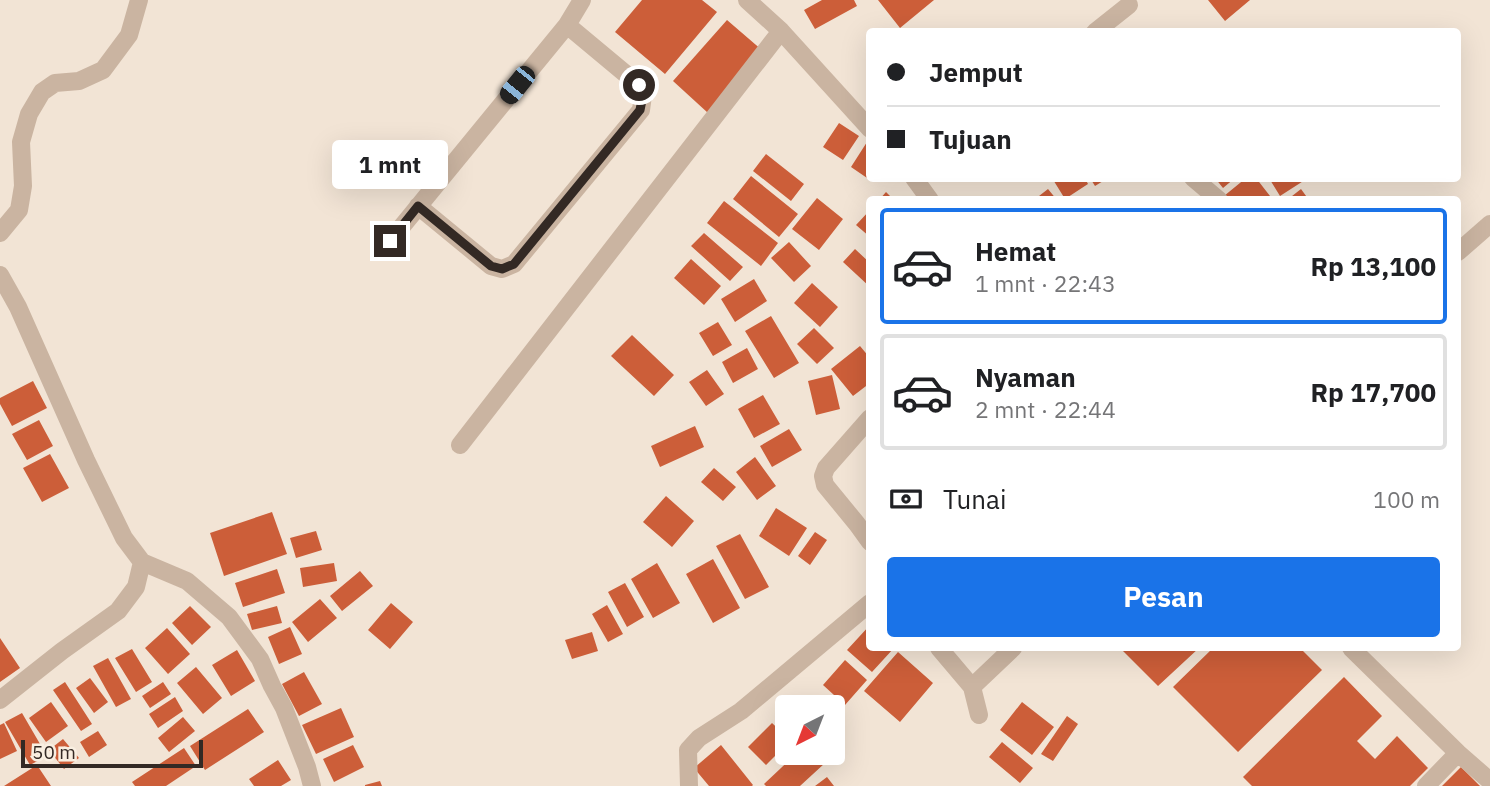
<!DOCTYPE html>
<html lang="id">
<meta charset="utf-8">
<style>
:root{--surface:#fff;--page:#f6f6f6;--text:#202124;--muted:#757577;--line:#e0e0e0;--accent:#1a73e8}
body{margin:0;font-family:"IBM Plex Sans",sans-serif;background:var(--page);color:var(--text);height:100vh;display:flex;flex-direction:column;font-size:26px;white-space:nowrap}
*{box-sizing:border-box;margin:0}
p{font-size:23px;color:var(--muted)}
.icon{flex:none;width:38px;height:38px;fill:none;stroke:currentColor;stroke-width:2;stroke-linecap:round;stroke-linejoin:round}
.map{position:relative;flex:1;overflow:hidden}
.panel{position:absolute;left:866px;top:196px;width:595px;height:455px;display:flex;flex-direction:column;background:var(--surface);border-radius:7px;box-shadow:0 7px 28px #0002}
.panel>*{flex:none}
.hud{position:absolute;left:866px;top:28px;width:595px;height:154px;border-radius:7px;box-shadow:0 7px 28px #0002;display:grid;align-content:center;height:154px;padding:0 21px;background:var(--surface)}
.needle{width:46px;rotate:222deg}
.buttons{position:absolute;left:775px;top:695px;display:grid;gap:14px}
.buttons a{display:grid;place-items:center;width:70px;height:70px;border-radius:7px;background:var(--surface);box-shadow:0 7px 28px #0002;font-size:35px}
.scale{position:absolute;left:21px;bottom:18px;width:182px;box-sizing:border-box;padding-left:7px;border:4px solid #332924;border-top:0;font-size:19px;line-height:24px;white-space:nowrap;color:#332924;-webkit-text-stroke:5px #f9efe1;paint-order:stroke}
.end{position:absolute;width:32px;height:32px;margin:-16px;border:9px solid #332924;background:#fff;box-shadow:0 0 0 4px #fff}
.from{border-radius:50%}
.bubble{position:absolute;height:49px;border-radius:7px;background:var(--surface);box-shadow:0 7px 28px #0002;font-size:23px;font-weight:700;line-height:49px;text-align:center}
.car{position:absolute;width:21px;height:42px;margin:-21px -10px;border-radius:9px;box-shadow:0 0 5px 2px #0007;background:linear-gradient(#222 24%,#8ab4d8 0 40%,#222 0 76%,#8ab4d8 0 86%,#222 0)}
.hud b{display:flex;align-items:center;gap:24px;height:66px;font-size:26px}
.hud b+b{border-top:2px solid var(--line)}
.hud i{width:18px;height:18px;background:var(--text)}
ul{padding:12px 0 0;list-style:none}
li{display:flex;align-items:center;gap:21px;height:116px;margin:0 14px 10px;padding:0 7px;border:4px solid var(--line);border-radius:7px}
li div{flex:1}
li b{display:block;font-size:26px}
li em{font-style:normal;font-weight:700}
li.selected{border-color:var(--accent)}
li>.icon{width:63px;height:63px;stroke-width:1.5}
.pay{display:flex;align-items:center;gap:18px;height:77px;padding:0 21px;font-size:26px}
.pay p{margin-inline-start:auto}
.cta{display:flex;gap:14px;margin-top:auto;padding:14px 21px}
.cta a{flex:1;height:80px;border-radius:7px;background:var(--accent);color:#fff;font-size:28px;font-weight:700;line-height:80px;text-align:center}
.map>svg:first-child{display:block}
</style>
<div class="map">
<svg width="1490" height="786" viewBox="0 0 1490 786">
<rect width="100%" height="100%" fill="#f2e4d5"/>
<path fill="#cc5e39" d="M 642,0 L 702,0 L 717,12 L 665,74 L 615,32 Z
M 822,0 L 854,0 L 857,6 L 815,29 L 804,10 Z
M 878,0 L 934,0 L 900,28 Z
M 1208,0 L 1250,0 L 1225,21 Z
M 727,20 L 763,51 L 708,113 L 673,81 Z
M 839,123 L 859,136 L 843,160 L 823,147 Z
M 867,142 L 870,144 L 870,180 L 851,167 Z
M 766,154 L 804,184 L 791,201 L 753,171 Z
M 751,176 L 798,214 L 779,237 L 733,199 Z
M 1052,178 L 1085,178 L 1088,184 L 1065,199 Z
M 1090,178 L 1108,178 L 1095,186 Z
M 1215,178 L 1235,178 L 1223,188 Z
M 1246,178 L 1256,178 L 1270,196 L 1265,200 L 1227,200 L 1224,196 Z
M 1269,178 L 1308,178 L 1280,196 Z
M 1048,189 L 1057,200 L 1042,200 L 1039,196 Z
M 1301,189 L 1309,200 L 1287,200 Z
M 886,192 L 894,200 L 879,200 Z
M 817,198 L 843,219 L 819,250 L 792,229 Z
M 724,201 L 778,243 L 761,266 L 707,223 Z
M 870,210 L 870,237 L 856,225 Z
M 704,233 L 743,267 L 730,281 L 691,246 Z
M 789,242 L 811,266 L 794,282 L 771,258 Z
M 855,249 L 870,263 L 870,287 L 843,262 Z
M 691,259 L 721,286 L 704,305 L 674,278 Z
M 754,279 L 767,301 L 735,322 L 721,299 Z
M 812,283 L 838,307 L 820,327 L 794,303 Z
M 771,316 L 799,363 L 774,378 L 745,331 Z
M 718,322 L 732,345 L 713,356 L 699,333 Z
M 814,328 L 834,348 L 817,364 L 797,344 Z
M 632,335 L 674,375 L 654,396 L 611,356 Z
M 860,346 L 870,358 L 870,383 L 853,396 L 831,369 Z
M 747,348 L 758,369 L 733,383 L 722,362 Z
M 707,370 L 724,394 L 706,406 L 689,382 Z
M 832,375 L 840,409 L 816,415 L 808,381 Z
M 33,381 L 47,408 L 12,426 L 0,404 L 0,398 Z
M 763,395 L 780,424 L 754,438 L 738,409 Z
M 39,420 L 53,446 L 27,460 L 12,434 Z
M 695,426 L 704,447 L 660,467 L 651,446 Z
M 789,429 L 802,450 L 772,467 L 760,446 Z
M 50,454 L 69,488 L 42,502 L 23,468 Z
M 755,457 L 776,486 L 757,500 L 736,472 Z
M 714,468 L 736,487 L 723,501 L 701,482 Z
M 666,496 L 694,521 L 672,547 L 643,522 Z
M 776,508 L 807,528 L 789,556 L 759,536 Z
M 272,512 L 287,554 L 224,576 L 210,533 Z
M 316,531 L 322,550 L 296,558 L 290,538 Z
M 815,532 L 827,540 L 810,565 L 798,556 Z
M 740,534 L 769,587 L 745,599 L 716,546 Z
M 713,559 L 740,608 L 713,623 L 686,574 Z
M 334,563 L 337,581 L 303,587 L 300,568 Z
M 657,563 L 680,603 L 653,618 L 631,579 Z
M 277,569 L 285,593 L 243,607 L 235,583 Z
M 360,571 L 373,586 L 342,611 L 330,596 Z
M 625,583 L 644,617 L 627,627 L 608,592 Z
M 320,599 L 337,618 L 308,642 L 292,622 Z
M 391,603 L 413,622 L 390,649 L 368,630 Z
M 607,605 L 623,634 L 608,642 L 592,614 Z
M 190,606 L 211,627 L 192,645 L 172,623 Z
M 277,606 L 282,623 L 252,630 L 247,614 Z
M 870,625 L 870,648 L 894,648 L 872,672 L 847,650 Z
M 290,627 L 302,654 L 279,664 L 268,637 Z
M 167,628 L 190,654 L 168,674 L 145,648 Z
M 592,632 L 598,651 L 572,659 L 565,640 Z
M 0,638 L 20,668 L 0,682 Z
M 1120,648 L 1199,648 L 1158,686 Z
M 1213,648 L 1300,648 L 1322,670 L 1238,752 L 1173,687 Z
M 132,649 L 152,682 L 136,692 L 115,658 Z
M 237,650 L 255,681 L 231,696 L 212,665 Z
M 898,652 L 933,683 L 900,722 L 864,691 Z
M 108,658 L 131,699 L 116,707 L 93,666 Z
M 845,660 L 867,680 L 845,705 L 823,685 Z
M 196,667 L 222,698 L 203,714 L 177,683 Z
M 304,672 L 322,704 L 299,716 L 282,684 Z
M 1344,677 L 1382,716 L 1357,741 L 1375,759 L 1397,736 L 1428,768 L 1410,786 L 1252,786 L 1243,777 Z
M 90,678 L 108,702 L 94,713 L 76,688 Z
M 65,682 L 92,724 L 81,731 L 53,690 Z
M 163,682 L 171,694 L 150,708 L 142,696 Z
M 175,697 L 183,711 L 158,728 L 149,714 Z
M 51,702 L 68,726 L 46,742 L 29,718 Z
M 1022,702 L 1054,727 L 1032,755 L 1000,730 Z
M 341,708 L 354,737 L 316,754 L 302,725 Z
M 248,709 L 264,732 L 205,770 L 190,746 Z
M 22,713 L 47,756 L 30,765 L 5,722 Z
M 1067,716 L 1078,724 L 1053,761 L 1041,754 Z
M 183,717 L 195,731 L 169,752 L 158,738 Z
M 4,723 L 17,751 L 0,759 L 0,725 Z
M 772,723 L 788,738 L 788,743 L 766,765 L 748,747 Z
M 98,731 L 107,745 L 89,757 L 80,742 Z
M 63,739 L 79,758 L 64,769 L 49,750 Z
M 1002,742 L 1033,768 L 1020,783 L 989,757 Z
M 353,745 L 364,767 L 334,782 L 323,759 Z
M 721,745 L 753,785 L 752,786 L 709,786 L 694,768 Z
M 184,748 L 196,766 L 166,786 L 135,786 L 132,782 Z
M 833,748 L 837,752 L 800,786 L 766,786 L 764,784 L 798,752 L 833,752 Z
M 278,760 L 291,780 L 281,786 L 254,786 L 249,779 Z
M 37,765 L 51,786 L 4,786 Z
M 1461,767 L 1480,786 L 1442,786 Z
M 827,777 L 834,786 L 815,786 Z
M 380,781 L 382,786 L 365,786 L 365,785 Z"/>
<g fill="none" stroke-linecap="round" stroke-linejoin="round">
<path stroke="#cab4a1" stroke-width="18" d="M 747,0 L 781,31 L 870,129
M 1095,32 L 1129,5
M 914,178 L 930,200
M 1193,178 L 1219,200
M 418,206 L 491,266 L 502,269 L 514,264 L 641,110 L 643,95 L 639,85 L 567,25
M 0,233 L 19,210 L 23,186 L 21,142 L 29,114 L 42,92 L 55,83 L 79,81 L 103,70 L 129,35 L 139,0
M 390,241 L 567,25 L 582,0
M 1458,252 L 1490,224
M 0,275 L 18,307 L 86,460 L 124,538 L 142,562 L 187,581 L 229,617 L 260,659 L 272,686 L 284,708 L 307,767 L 312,786
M 870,418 L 826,468 L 823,476 L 825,485 L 857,524 L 870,542
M 460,445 L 781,31
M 939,648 L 972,687 L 979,715
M 1351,648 L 1458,753 L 1490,781
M 972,687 L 1013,648
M 0,700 L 62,651 L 118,611 L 136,587 L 142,562
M 689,786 L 688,750 L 699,738 L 741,711 L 870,603
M 1426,786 L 1458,753"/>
</g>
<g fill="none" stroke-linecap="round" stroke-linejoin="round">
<path stroke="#332924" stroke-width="9" d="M 390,241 L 418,206 L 491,266 L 502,269 L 514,264 L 640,110 L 643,95 L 639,85"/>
</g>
</svg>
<div class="buttons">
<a><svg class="needle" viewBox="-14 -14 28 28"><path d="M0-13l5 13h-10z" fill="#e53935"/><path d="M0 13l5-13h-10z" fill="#757577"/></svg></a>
</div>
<div class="scale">50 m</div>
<i class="end from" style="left:639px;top:85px"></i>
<i class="end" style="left:390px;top:241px"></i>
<div class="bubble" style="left:332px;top:140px;width:116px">1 mnt</div>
<i class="car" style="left:517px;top:85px;rotate:219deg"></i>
<div class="hud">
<b><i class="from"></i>Jemput</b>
<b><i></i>Tujuan</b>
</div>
<section class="panel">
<ul>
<li class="selected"><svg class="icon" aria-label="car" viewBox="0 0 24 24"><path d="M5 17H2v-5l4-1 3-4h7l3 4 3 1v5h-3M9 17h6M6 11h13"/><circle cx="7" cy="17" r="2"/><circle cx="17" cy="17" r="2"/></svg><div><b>Hemat</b><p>1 mnt · 22:43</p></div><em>Rp 13,100</em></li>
<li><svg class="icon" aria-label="car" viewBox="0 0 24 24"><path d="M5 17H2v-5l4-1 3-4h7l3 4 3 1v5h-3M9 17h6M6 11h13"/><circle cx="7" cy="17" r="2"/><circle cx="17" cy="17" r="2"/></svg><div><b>Nyaman</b><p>2 mnt · 22:44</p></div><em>Rp 17,700</em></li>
</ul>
<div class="pay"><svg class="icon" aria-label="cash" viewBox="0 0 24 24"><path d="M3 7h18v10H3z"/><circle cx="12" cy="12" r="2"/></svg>Tunai<p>100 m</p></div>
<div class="cta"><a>Pesan</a></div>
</section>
</div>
